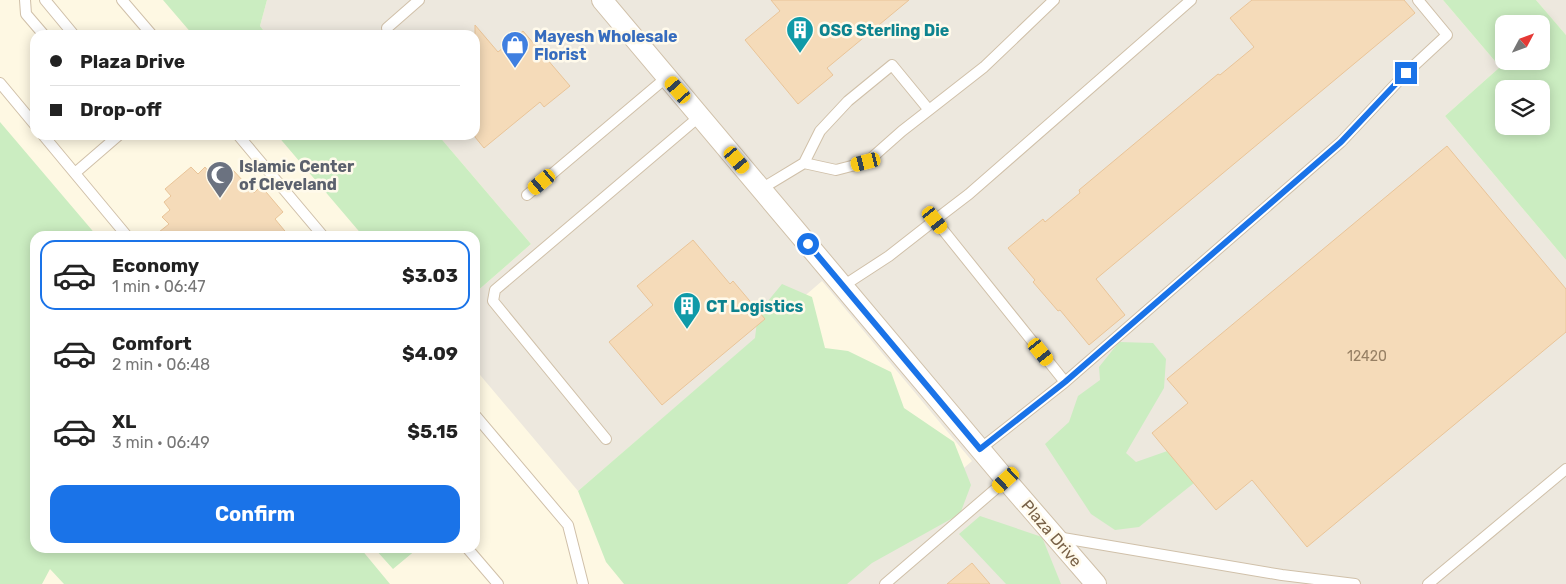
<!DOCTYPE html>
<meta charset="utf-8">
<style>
:root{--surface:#fff;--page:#f2f2f2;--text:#222;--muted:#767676;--line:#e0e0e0;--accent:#1a73e8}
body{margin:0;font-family:Rubik,sans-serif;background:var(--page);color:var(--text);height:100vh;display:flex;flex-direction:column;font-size:19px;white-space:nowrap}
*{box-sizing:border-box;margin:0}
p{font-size:16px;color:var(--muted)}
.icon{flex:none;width:28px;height:28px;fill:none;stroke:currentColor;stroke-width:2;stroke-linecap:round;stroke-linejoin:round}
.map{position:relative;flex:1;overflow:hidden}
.panel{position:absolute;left:30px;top:231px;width:450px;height:322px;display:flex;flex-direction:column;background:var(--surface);border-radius:15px;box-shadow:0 2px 12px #0003}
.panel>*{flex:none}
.top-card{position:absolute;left:30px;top:30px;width:450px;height:110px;border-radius:15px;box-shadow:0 2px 12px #0003;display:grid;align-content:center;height:110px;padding:0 20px;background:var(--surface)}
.needle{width:32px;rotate:49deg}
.controls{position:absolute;left:1495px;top:15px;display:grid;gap:10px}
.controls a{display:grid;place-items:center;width:55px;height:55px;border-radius:10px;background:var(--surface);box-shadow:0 2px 12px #0003;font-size:25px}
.end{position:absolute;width:22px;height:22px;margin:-11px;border:6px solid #1a73e8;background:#fff;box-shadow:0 0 0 2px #fff}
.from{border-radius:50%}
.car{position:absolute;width:15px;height:30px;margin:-15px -8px;border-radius:6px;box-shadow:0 0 4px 1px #0007;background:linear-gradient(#f5c518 24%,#345 0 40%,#f5c518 0 76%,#345 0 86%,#f5c518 0)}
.top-card b{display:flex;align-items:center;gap:18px;height:48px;font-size:19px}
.top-card b+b{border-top:1px solid var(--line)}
.top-card i{width:12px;height:12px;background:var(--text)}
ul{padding:9px 0 0;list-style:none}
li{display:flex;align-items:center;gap:15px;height:70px;margin:0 10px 8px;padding:0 10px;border:2px solid transparent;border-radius:15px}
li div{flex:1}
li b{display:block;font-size:19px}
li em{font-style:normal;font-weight:700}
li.selected{border-color:var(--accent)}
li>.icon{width:45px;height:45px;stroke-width:1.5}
.primary-button{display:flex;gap:10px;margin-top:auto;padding:10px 20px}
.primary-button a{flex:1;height:58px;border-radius:15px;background:var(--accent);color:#fff;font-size:20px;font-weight:700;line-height:58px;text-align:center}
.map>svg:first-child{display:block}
</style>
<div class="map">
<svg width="1566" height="584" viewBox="0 0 1566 584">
<rect width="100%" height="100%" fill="#fef8e3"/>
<path fill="#ede8de" d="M 267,0 L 1443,0 L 1500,67 L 1445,116 L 1566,260 L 1566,584 L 831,584 L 972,461 L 822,281 L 578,491 L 475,369 L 475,293 L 531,244 L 438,135 L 475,135 L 475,35 L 267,35 L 260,26 Z
M 1536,0 L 1566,0 L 1566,35 L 1553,20 Z"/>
<path fill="#cbedc1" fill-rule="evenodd" d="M 163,0 L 267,0 L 260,26 L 267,35 L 193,35 Z
M 1443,0 L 1536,0 L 1566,35 L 1566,260 L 1445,116 L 1500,67 ZM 1504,24 L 1541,24 L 1541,61 L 1504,61 ZM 1504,89 L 1541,89 L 1541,126 L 1504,126 Z
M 0,122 L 97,236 L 35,236 L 35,549 L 361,549 L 390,584 L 64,584 L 50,569 L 42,584 L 0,584 Z
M 277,135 L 438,135 L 531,244 L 475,293 L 475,236 L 363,236 Z
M 782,284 L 812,297 L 825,348 L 848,351 L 891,372 L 904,408 L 954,442 L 971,485 L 960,514 L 872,563 L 847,584 L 624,584 L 606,562 L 578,491 L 755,338 L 758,313 Z
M 1119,342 L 1153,343 L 1166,359 L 1164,388 L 1126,453 L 1136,462 L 1173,449 L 1199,479 L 1139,527 L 1115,530 L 1091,514 L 1045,444 L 1069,422 L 1078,396 L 1100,380 L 1099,367 Z
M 980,516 L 1042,537 L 1061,584 L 1006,584 L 959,534 Z
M 375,549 L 417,549 L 393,569 Z"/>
<path fill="#f5dbb9" stroke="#e9c498" d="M 771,0 L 909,0 L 827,68 L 833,75 L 798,104 L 745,40 L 780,11 Z
M 1252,0 L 1404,0 L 1415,13 L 1096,279 L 1125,315 L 1089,345 L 1060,310 L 1058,311 L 1033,282 L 1035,280 L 1008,248 L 1043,219 L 1045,222 L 1080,193 L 1079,190 L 1218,74 L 1220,75 L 1254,47 L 1230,18 Z
M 475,25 L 498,52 L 523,31 L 570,86 L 544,107 L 540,102 L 484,148 L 475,137 Z
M 1447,146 L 1566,289 L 1566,332 L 1307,547 L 1252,480 L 1216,510 L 1152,433 L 1188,403 L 1167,379 Z
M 191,167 L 198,174 L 205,167 L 212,176 L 220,169 L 226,177 L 233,170 L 254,193 L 261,186 L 283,212 L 275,219 L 289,236 L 154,236 L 169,224 L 162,217 L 170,210 L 164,202 L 171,196 L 165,189 Z
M 693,240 L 730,284 L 733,281 L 765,319 L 662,405 L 609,342 L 653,305 L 637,286 Z
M 972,563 L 990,584 L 947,584 Z"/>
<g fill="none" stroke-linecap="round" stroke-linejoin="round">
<defs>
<path id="service" d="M 25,0 L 26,14 L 44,35
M 45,0 L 74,35
M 122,0 L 152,35
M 387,28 L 419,0
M 0,83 L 35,125
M 43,135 L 127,236
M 238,135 L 323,236
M 804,163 L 836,170 L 867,162 L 902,131 L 929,110
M 75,173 L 119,135
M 761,189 L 804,163 L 820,131 L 848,101 L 892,65 L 929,110 L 984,67 L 1054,0
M 527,195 L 667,77
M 935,220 L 969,194 L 1191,0
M 843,286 L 889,256 L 935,220 L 1065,382 L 980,449
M 1065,382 L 1341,142 L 1406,73 L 1447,35 L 1418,0
M 475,415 L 568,525 L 583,584
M 606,439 L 493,301 L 495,290 L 700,116
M 1057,537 L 1282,575 L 1355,584
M 468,549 L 498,584
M 885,584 L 1006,480
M 1428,584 L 1566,469"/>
<path id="minor" d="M 602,0 L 1006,480 L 1096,584"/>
</defs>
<use href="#service" stroke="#d0c0a9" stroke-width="12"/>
<use href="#minor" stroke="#d0c0a9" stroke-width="22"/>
<use href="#service" stroke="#fff" stroke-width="10"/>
<use href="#minor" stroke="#fff" stroke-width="20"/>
</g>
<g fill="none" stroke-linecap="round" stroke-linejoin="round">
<path stroke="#1a73e8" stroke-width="6" d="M 808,244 L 980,449 L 1065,382 L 1341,142 L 1406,73"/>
</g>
<defs>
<symbol id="building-pin" viewBox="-11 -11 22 30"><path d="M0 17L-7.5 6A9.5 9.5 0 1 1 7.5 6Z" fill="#0f9aa8" stroke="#fffaeb"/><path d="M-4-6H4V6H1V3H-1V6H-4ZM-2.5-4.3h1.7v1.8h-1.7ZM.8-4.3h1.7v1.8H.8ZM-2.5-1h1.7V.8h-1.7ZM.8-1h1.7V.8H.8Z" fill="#fff"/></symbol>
<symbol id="shop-pin" viewBox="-11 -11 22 30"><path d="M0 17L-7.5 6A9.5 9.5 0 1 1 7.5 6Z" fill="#3f7fe0" stroke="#fffaeb"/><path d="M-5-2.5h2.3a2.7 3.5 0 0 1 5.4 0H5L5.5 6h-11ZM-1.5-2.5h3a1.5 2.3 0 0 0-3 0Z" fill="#fff"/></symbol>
<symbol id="mosque-pin" viewBox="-11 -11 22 30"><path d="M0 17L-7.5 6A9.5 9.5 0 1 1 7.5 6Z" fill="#6b7280" stroke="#fffaeb"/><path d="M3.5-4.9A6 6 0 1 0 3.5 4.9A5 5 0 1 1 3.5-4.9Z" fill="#fff"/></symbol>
</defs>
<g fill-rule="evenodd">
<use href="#building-pin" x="784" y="14" width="32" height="43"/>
<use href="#shop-pin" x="499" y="29" width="32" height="43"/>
<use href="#mosque-pin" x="204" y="159" width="32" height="43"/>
<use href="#building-pin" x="671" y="290" width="32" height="43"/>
</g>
<g text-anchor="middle" stroke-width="5" stroke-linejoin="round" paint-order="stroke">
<g font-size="14" fill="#978064">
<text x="1367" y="361">12420</text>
</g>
<g font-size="16" font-weight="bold" fill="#0d838f" stroke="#fffaeb" text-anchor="start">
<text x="819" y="36">OSG Sterling Die</text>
<text x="706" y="312">CT Logistics</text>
</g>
<g font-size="16" font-weight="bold" fill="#366cbe" stroke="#fffaeb" text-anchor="start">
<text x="534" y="42">Mayesh Wholesale<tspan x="534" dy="18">Florist</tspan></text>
</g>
<g font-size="16" font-weight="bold" fill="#5b616d" stroke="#fffaeb" text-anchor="start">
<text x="239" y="172">Islamic Center<tspan x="239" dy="18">of Cleveland</tspan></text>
</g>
<g font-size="16" fill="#786147" stroke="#fffaeb">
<text transform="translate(1052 533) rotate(49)" y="6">Plaza Drive</text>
</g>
</g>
</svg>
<div class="controls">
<a><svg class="needle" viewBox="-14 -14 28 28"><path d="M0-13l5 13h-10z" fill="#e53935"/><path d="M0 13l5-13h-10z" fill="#767676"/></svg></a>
<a><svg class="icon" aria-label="layers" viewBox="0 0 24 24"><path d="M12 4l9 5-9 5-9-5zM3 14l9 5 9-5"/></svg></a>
</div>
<i class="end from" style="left:808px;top:244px"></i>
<i class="end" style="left:1406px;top:73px"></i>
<i class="car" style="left:678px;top:90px;rotate:319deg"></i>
<i class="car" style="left:737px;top:160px;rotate:140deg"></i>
<i class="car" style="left:866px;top:162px;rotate:256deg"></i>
<i class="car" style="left:542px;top:182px;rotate:230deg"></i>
<i class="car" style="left:935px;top:220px;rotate:141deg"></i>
<i class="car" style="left:1041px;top:352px;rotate:141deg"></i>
<i class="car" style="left:1006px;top:480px;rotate:228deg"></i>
<div class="top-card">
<b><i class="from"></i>Plaza Drive</b>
<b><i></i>Drop-off</b>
</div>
<section class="panel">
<ul>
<li class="selected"><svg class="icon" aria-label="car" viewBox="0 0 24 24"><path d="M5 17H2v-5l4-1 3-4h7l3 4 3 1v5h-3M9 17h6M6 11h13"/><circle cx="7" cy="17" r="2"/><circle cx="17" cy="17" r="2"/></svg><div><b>Economy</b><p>1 min · 06:47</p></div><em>$3.03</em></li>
<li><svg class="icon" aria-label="car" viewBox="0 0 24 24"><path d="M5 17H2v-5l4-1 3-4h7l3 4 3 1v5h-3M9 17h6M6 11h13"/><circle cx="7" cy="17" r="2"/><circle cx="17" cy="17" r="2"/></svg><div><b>Comfort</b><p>2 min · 06:48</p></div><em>$4.09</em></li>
<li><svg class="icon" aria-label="car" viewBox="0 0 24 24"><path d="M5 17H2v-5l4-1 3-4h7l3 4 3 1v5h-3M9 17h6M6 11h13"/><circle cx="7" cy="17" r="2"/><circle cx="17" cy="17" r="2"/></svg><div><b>XL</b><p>3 min · 06:49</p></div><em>$5.15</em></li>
</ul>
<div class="primary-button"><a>Confirm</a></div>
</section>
</div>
